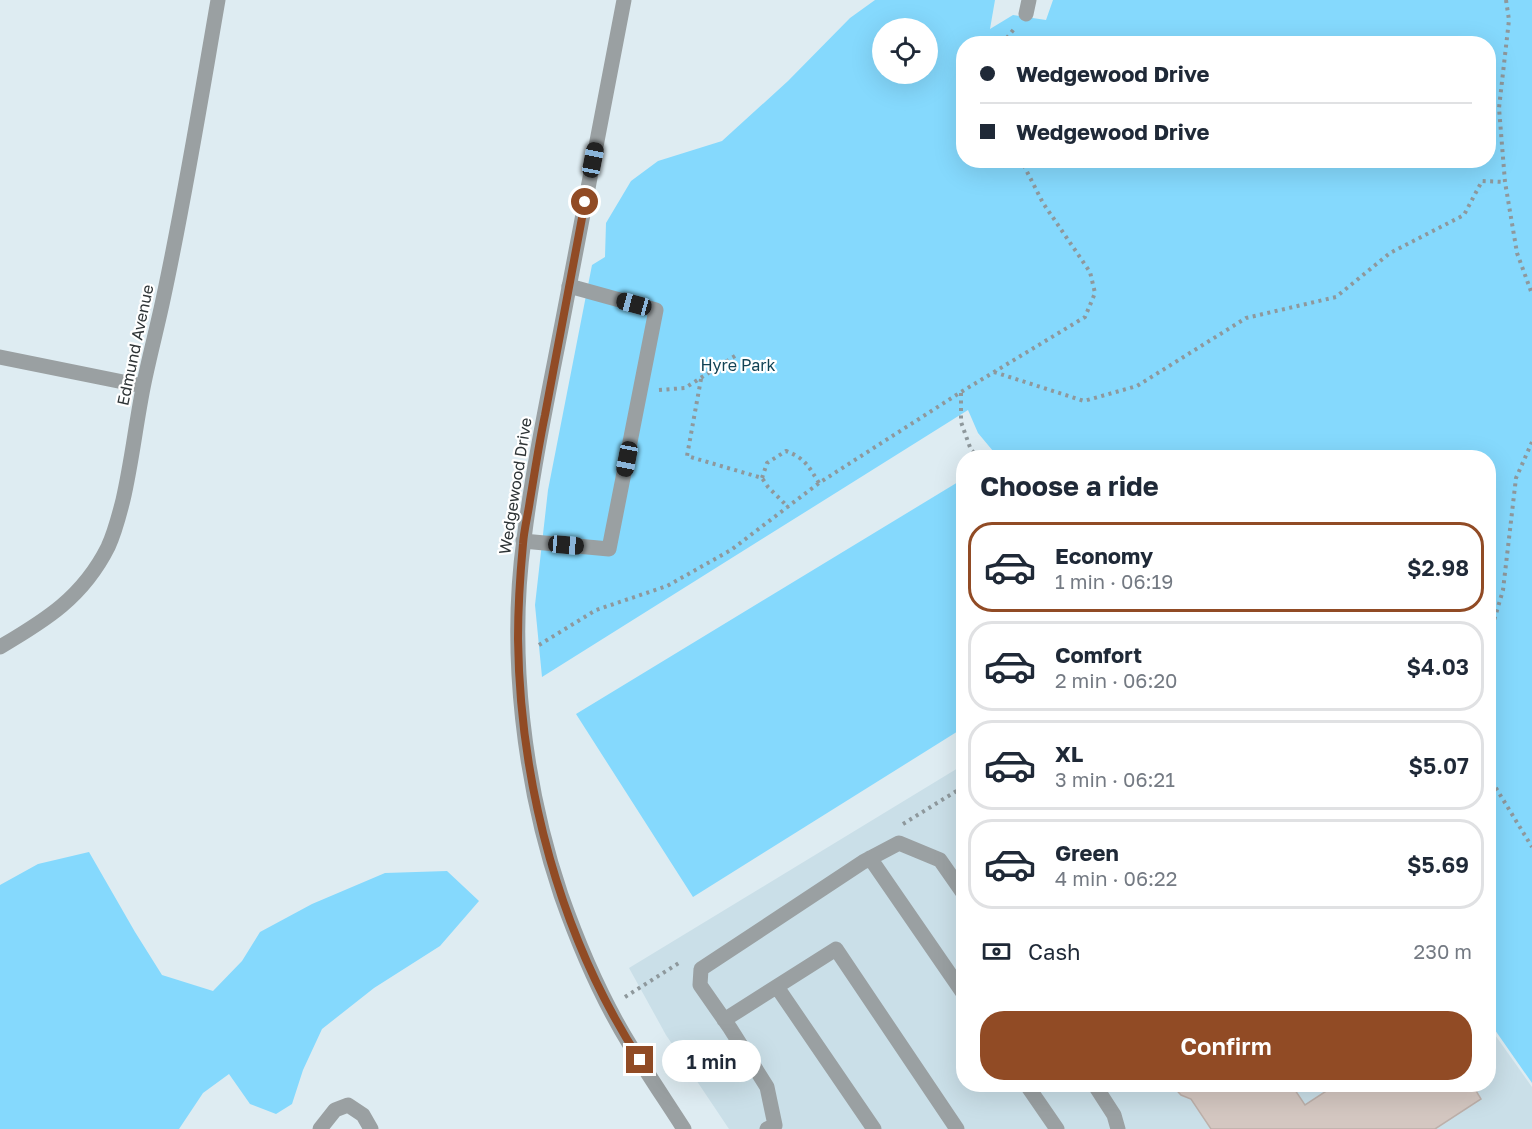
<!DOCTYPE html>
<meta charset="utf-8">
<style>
:root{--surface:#fff;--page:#f2f2f3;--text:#1f2937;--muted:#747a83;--line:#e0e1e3;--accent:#914b25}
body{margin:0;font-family:"Golos Text",sans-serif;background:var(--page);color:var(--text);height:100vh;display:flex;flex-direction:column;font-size:22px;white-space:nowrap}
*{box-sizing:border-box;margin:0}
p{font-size:20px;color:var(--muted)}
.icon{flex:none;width:33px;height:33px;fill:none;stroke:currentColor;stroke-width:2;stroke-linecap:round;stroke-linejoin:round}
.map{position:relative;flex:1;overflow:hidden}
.sheet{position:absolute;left:956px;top:450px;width:540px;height:642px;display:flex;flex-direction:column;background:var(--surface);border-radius:24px;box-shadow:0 6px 24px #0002}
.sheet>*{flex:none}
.guide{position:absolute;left:956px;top:36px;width:540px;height:132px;border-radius:24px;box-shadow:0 6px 24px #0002;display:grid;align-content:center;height:132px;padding:0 24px;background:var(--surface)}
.buttons{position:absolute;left:872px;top:18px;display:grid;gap:12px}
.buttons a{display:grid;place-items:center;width:66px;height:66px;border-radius:50%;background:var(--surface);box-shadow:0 6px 24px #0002;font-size:30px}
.end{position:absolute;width:27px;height:27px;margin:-14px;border:8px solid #914b25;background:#fff;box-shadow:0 0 0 3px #fff}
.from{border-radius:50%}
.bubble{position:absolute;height:42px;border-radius:21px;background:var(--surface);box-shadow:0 6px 24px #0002;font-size:20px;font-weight:600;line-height:42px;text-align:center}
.car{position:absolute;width:18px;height:36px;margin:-18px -9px;border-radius:8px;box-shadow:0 0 4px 2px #0007;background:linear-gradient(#222 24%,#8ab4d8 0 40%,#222 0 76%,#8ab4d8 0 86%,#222 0)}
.guide b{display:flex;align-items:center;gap:21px;height:57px;font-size:22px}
.guide b+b{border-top:2px solid var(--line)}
.guide i{width:15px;height:15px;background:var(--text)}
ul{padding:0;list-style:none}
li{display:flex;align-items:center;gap:18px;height:90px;margin:0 12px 9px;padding:0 12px;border:3px solid var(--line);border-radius:24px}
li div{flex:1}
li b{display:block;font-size:22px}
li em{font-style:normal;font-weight:600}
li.current{border-color:var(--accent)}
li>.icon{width:54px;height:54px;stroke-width:1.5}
h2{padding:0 24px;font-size:27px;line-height:72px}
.pay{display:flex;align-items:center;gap:15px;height:66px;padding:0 24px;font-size:22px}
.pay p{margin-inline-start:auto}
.button{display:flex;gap:12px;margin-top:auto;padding:12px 24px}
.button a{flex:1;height:69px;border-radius:24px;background:var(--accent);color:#fff;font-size:24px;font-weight:600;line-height:69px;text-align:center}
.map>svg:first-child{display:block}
</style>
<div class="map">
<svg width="1532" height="1129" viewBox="0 0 1532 1129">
<rect width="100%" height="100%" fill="#deecf2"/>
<path fill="#cadfe8" d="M 963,765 L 963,1084 L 1488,1084 L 1488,1025 L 1532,1087 L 1532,1129 L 729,1129 L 666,1035 L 629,968 Z"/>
<path fill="#85d9fd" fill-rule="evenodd" d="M 875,0 L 995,0 L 990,29 L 1013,15 L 1046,20 L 1053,0 L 1532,0 L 1532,1083 L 1488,1020 L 1488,458 L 1011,457 L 993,451 L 978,433 L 968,410 L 542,677 L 535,605 L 548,490 L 592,265 L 605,257 L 606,223 L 631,181 L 658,161 L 722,141 L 788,81 L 850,18 ZM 882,28 L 927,28 L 927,74 L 882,74 ZM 963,44 L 1488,44 L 1488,160 L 963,160 Z
M 963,479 L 963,728 L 693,897 L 576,714 Z
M 89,852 L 135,932 L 162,975 L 213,991 L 242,961 L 260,932 L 312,904 L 385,873 L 447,871 L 479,901 L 440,946 L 374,988 L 322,1029 L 303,1070 L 292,1104 L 276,1114 L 250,1104 L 229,1074 L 203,1093 L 179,1129 L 0,1129 L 0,885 L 38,864 Z"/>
<path fill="#d4c7c1" stroke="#bdb0aa" stroke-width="1.5" d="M 1171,1084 L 1291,1084 L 1305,1105 L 1337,1084 L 1472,1084 L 1481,1099 L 1435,1129 L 1211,1129 L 1191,1099 L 1181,1095 Z"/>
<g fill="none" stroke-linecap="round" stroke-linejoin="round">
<path stroke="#8e989c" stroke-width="4" stroke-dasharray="3 4.5" stroke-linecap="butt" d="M 1506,0 L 1509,20 L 1499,108 L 1505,182 L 1517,253 L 1532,294
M 1002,44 L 1014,29
M 994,372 L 1084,401 L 1137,386 L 1246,318 L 1336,297 L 1390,253 L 1464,215 L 1482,181 L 1505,182
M 701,379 L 687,456 L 762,478 L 768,487 L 788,507
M 659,390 L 685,388 L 738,354
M 961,393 L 961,422 L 971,450 L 980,458
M 762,478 L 767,463 L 786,451 C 805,458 809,467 819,483
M 1488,641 L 1503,590 L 1516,478 L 1532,442
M 539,645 L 596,610 L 667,586 L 731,550 L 819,483 L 961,392 L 1085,317 L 1095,293 L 1090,272 L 1043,203 L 1021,160
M 1488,775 L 1532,847
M 903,824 L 963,787
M 625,997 L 682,961"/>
<path stroke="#9aa0a2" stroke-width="15" d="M 523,541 L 609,549 L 656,310 L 569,286
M 870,858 L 963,993
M 777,987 L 874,1129
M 724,1020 L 836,949 L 957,1129
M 1026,1084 L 1057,1129
M 1094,1084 L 1114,1115 L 1118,1129
M 320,1129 L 335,1110 L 348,1105 L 363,1115 L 371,1129
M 767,1129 L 775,1125 L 767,1087 L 730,1028 L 700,985 L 701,969 L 863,862 L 899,843 L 940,860 L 963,893"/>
<path stroke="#9aa0a2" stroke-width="15" d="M 1026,14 L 1029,0
M 0,357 L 143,386
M 0,647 C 46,620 83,597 108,547 C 115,532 119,516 123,500 C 132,461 136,422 144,383 C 150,354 158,324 164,295 C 185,197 201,98 218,0"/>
<path stroke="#9aa0a2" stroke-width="15" d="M 624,0 C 603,108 582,216 562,324 C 548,396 533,467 524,539 C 508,654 524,785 561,895 C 579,946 601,998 630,1045 C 647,1073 666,1101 684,1129"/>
</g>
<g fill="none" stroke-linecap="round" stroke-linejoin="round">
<path stroke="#914b25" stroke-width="8" d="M 585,202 C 571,273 558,344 545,415 C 539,443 535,471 530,500 C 528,515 524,529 523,544 C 520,576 518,608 518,639 C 520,785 560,937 640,1060"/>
</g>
<g text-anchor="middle" stroke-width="4.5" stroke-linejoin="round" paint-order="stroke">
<g font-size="16" fill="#2e3436" stroke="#fff">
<text transform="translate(135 345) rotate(-78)" y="6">Edmund Avenue</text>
<text transform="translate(515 486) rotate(-81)" y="6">Wedgewood Drive</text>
</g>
<g font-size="16" fill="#114356" stroke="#fff">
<text x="738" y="371">Hyre Park</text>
</g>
</g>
</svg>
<div class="buttons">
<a><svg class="icon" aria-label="locate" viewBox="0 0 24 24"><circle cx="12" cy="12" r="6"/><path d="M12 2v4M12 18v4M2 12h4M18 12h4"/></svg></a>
</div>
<i class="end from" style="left:585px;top:202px"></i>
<i class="end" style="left:640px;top:1060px"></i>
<div class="bubble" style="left:662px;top:1040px;width:99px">1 min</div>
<i class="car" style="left:593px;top:160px;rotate:11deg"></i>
<i class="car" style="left:634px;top:304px;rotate:285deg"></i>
<i class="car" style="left:627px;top:459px;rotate:191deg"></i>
<i class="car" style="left:566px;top:545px;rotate:95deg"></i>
<div class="guide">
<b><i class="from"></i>Wedgewood Drive</b>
<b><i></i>Wedgewood Drive</b>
</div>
<section class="sheet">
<h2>Choose a ride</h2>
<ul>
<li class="current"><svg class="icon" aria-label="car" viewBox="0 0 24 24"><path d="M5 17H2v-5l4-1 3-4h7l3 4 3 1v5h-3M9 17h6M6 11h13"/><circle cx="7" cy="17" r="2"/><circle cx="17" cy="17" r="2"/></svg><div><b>Economy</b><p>1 min · 06:19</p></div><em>$2.98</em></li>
<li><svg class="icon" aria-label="car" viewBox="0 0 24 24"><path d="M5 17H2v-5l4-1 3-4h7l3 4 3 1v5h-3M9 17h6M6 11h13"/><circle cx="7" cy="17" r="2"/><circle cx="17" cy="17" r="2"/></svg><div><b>Comfort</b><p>2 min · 06:20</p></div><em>$4.03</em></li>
<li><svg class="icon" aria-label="car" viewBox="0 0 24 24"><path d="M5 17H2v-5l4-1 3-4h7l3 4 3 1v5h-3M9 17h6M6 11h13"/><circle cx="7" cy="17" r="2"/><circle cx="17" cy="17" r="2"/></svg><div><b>XL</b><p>3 min · 06:21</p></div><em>$5.07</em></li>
<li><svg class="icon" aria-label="car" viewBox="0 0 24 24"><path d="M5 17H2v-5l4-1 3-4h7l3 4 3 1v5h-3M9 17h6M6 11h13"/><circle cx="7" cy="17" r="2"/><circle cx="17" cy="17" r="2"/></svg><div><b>Green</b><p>4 min · 06:22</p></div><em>$5.69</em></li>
</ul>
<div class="pay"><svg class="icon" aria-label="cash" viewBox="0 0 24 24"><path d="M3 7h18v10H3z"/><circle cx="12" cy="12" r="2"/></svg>Cash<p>230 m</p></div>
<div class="button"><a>Confirm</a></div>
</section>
</div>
